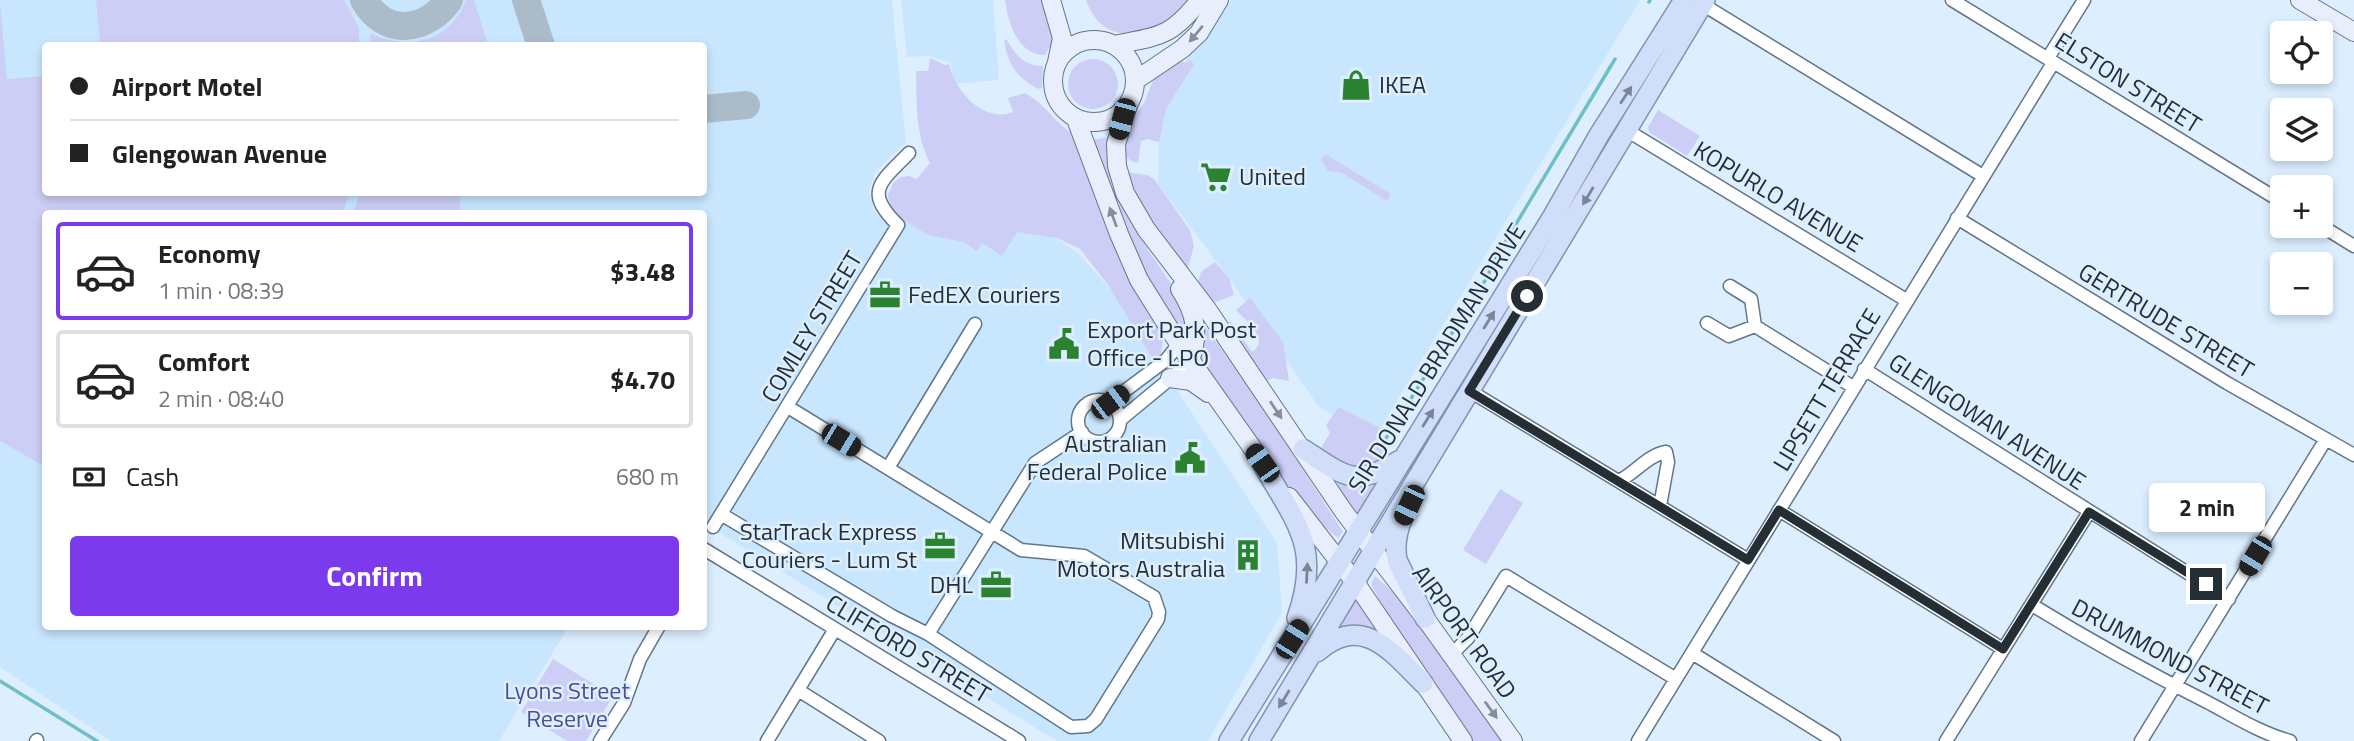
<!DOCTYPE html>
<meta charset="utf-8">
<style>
:root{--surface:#fff;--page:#f2f2f2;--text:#222;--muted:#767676;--line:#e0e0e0;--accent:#7c3aed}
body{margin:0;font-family:"Titillium Web",sans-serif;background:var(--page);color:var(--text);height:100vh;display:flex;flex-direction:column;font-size:26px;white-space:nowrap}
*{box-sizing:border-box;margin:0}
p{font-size:23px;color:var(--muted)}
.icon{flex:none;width:38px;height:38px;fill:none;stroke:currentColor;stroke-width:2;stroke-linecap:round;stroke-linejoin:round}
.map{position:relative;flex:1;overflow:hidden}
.details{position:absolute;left:42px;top:210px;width:665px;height:420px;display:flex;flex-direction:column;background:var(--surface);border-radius:7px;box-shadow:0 4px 10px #0003}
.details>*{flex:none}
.banner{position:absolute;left:42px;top:42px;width:665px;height:154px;border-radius:7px;box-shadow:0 4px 10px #0003;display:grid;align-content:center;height:154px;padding:0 28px;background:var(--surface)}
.controls{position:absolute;left:2270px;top:21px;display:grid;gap:14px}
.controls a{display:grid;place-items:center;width:63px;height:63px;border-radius:7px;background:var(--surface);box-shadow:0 4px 10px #0003;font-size:35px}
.end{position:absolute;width:32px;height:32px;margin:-16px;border:9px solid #252e35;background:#fff;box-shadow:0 0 0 4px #fff}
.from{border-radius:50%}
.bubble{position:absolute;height:49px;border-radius:7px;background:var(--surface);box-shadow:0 4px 10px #0003;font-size:23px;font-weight:700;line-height:49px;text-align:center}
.car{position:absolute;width:21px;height:42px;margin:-21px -10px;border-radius:9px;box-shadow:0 0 5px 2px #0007;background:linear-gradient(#222 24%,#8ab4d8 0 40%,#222 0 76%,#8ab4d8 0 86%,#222 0)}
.banner b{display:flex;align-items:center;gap:24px;height:66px;font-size:26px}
.banner b+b{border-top:2px solid var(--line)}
.banner i{width:18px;height:18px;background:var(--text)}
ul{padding:12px 0 0;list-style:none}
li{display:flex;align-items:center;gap:21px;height:98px;margin:0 14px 10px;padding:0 14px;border:4px solid var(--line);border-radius:7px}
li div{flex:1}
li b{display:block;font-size:26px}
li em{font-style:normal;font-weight:700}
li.on{border-color:var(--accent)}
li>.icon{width:63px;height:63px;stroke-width:1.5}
.pay{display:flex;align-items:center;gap:18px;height:77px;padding:0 28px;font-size:26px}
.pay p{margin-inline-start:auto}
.action{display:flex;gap:14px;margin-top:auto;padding:14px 28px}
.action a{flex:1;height:80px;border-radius:7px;background:var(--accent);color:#fff;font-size:28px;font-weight:700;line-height:80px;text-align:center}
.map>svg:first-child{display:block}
</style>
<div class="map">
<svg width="2354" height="741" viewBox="0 0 2354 741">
<rect width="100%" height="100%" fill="#ddefff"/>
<path fill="#c8e6fe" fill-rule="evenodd" d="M 0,0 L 892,0 L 906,142 L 875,172 L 869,192 L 875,213 L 891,227 L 905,205 L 1050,234 L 1078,253 L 1114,294 L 1277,543 L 1282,613 L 1208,741 L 1057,741 L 705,524 L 704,526 L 704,214 L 46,214 L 46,626 L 568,627 L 499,741 L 111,741 L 0,667 ZM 46,46 L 704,46 L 704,192 L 46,192 Z
M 901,0 L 993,0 L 999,80 L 953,84 L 951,63 L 929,56 L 907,57 Z
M 1231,0 L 1640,0 L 1374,439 L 1319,407 L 1229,278 L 1158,184 L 1159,111 L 1182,66 L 1220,18 Z"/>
<path fill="#cdcef6" d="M 96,0 L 344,0 L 359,28 L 359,45 L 100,45 Z
M 466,0 L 474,0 L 488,45 L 371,45 L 370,33 C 408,51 450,43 466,0 Z
M 1005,0 L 1045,0 L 1054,40 L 1045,55 C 1018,55 1008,23 1005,0 Z
M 1086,0 L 1189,0 C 1160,34 1105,54 1086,0 Z
M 0,3 L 7,79 L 45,76 L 46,192 L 349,193 L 343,213 L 46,214 L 45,467 L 0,441 Z
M 1004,40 L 1007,40 C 1015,55 1026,67 1043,66 L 1042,87 L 1039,89 C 1018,79 1007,64 1004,40 Z
M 930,58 L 945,65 L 949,64 C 954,90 984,124 1013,112 L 1008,98 L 1025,93 C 1047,105 1053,122 1075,135 L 1163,340 L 1161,355 L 1154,361 L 1108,285 L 1080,249 L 1057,238 L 1017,232 L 1002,256 L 982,243 L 977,251 L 964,242 L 928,235 L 896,215 L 889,205 L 888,195 L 893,183 L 901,177 L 909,176 L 917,179 L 930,163 C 915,134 917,103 916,71 L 928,71 Z
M1068 84a25 25 0 1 1 50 0a25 25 0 1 1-50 0Z
M 1182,60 L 1185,63 L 1190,60 L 1194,64 L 1166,109 L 1159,142 L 1147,139 L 1141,141 L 1138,163 C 1131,162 1128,159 1124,153 L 1130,126 L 1144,103 L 1154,78 L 1176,62 Z
M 1658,110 L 1700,136 L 1687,156 L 1649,132 L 1648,127 Z
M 1114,136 L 1124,208 L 1148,250 L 1183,301 L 1189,342 L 1183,344 L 1127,236 L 1092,140 Z
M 1325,154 L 1391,194 L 1387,201 L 1342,173 L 1328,171 L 1321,160 Z
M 1126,172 L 1147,175 L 1154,179 L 1190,230 L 1194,246 L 1187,271 L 1137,200 Z
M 361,192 L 459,193 L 461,213 L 353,213 Z
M 1215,262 L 1229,278 L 1234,295 L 1216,302 L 1208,298 L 1197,285 L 1201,272 Z
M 1250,298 L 1283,342 L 1289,381 L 1273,378 L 1267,381 L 1231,332 L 1229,319 L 1252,352 C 1271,339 1246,321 1236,310 Z
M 1202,322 L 1264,409 L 1343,532 L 1338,538 L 1315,519 L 1301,503 L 1194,359 Z
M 1339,407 L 1382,429 L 1374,444 L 1392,455 L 1365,470 L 1332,462 L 1321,448 L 1330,433 L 1326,425 Z
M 1337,481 L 1381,487 L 1360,521 L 1340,491 Z
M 1500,489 L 1523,503 L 1486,564 L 1463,550 Z
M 1375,576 L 1404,602 L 1504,741 L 1471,741 L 1388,616 L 1371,584 Z
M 1354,594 L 1385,635 L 1335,627 Z
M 553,659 L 613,696 L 586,741 L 567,741 L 521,712 Z"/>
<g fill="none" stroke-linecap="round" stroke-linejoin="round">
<path stroke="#70bec6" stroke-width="3.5" d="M 1649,2 L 1650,0
M 1383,443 L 1488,276 L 1492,264 L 1615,59
M 0,681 L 97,741"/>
<path stroke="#acbbc8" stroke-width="28" d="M 364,0 C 385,37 426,32 449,0
M 526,0 L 541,46
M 704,109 L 746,105"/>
<defs>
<path id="street" d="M 1952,0 L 2282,202
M 1702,4 L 1983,176
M 2048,58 L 2084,0
M 1628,131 L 1906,300
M 1957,218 L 2227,383 L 2354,455
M 2320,225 L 2354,246
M 1730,286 L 1751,299 L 1755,326 L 1853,387
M 1707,323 L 1729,336 L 1755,326
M 1864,369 L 2229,599
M 1470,391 L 1748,560
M1078 421a21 21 0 1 1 42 0a21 21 0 1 1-42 0Z
M 1110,402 L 1166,360 L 1179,344
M 1120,420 L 1177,373 L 1190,360
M 888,468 L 975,324
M 1619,481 C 1635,473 1648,455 1666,452 L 1668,462 L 1660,506
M 1779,510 L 2003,649
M 721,514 L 892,616 L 928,634 L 1071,727 L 1088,726 L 1096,719 L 1158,619 L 1159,612 L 1154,597 L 1084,556 L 1021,550 L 788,407
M 713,527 L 898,225 C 863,191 881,182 909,153
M 704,549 L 1019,741
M 2032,605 C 2089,640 2147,672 2207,702 C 2234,716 2260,733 2290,741
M 928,634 L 1035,463 L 1082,432
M 1692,653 L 1834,741
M 1451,655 L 1468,638 L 1506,576 L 1676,679
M 798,690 L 879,741
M 36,741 L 37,740
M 600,741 L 624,703 L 640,659 L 659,626
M 767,741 L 835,629
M 1638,741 L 2053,63
M 1946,741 L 2089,512
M 2141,741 L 2326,439"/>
<path id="secondary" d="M 1051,0 L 1062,38 L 1057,62
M 2300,0 L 2354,32
M1053 81a41 41 0 1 1 82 0a41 41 0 1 1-82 0Z
M 1114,45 C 1159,36 1170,38 1200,0
M 1136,80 L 1182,49 L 1199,33 L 1219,0
M 1128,105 L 1116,144 L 1117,166 L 1125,193 L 1146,229 L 1207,309 L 1344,512 L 1425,618 L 1513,741
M 1076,119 L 1119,234 L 1139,280 L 1179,344 L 1270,473
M 1180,289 C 1195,312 1200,334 1190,360
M 1170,378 L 1191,381 L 1208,393
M 1289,497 L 1355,582 L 1463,741"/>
<path id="primary" d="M 1303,449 C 1344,475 1353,489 1398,461
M 1262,463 C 1296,523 1322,547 1297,618
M 1403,517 C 1397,531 1394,544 1397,560 L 1425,618
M 1317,652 C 1362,613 1390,650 1423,683
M 1229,741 L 1553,216 L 1599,135 L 1684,0
M 1259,741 L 1705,0"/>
</defs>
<use href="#street" stroke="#627688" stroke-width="15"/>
<use href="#secondary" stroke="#627688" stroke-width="20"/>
<use href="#primary" stroke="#8092b2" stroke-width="22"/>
<use href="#street" stroke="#fff" stroke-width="12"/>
<use href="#secondary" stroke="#e8eefc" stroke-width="18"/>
<use href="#primary" stroke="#d0def9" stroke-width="19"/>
</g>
<defs><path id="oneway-solid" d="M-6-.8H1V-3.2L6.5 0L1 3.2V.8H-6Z" transform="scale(1.75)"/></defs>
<g fill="#868e98">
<use href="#oneway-solid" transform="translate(1196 34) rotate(130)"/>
<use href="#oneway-solid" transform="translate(1113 217) rotate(-110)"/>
<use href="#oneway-solid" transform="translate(1276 410) rotate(56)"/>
<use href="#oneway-solid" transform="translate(1491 710) rotate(54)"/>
</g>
<g fill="#7a8697">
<use href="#oneway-solid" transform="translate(1626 95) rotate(-57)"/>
<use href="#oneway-solid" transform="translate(1588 196) rotate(121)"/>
<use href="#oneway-solid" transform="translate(1489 320) rotate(-58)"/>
<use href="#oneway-solid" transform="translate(1428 418) rotate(-58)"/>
<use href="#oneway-solid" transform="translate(1307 573) rotate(-87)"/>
<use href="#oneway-solid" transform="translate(1284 699) rotate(121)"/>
</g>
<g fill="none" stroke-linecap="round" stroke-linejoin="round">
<path stroke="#252e35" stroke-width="9" d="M 1527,296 L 1469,391 L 1748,560 L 1779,510 L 2003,649 L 2089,512 L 2206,584"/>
</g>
<defs>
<symbol id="shop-bare" viewBox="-9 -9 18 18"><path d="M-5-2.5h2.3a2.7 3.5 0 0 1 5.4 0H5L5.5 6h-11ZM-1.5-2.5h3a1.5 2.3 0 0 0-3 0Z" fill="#2b8231" stroke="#ddefff" stroke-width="2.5" paint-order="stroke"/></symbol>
<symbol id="supermarket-bare" viewBox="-9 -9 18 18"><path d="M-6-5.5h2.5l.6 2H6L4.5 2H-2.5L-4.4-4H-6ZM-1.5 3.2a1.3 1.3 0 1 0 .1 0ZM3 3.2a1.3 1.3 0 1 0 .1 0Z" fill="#2b8231" stroke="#ddefff" stroke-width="2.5" paint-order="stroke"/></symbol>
<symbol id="office-bare" viewBox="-9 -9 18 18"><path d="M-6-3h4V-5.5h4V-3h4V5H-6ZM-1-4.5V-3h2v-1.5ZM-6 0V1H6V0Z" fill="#2b8231" stroke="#ddefff" stroke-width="2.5" paint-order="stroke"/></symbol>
<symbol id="civic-bare" viewBox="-9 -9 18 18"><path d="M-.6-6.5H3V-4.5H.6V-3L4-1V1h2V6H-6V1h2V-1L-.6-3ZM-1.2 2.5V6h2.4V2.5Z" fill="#2b8231" stroke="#ddefff" stroke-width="2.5" paint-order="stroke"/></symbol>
<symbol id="building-bare" viewBox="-9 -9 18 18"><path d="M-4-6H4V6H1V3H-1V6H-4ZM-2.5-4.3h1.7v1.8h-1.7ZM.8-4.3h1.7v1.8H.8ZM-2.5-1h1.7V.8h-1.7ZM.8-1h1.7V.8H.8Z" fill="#2b8231" stroke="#ddefff" stroke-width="2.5" paint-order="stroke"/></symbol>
</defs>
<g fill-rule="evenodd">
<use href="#shop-bare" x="1334" y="63" width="44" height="44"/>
<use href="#supermarket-bare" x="1194" y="155" width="44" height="44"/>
<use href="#office-bare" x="863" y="273" width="44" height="44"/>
<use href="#civic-bare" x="1042" y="322" width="44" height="44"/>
<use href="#civic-bare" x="1168" y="436" width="44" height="44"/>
<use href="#office-bare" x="918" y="524" width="44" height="44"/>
<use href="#building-bare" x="1226" y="533" width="44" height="44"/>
<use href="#office-bare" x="974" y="563" width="44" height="44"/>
</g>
<g text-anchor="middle" stroke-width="5" stroke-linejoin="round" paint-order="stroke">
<g font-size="24" fill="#252e35" stroke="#ddefff">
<text transform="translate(2128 83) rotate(32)" y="8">ELSTON STREET</text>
<text transform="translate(1778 197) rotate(31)" y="8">KOPURLO AVENUE</text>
<text transform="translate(2166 321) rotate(31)" y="8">GERTRUDE STREET</text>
<text transform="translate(812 327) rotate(-59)" y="8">COMLEY STREET</text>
<text transform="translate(1437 358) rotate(-58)" y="8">SIR DONALD BRADMAN DRIVE</text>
<text transform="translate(1827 390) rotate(-59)" y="8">LIPSETT TERRACE</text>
<text transform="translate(1987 422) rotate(33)" y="8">GLENGOWAN AVENUE</text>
<text transform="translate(1464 632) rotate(54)" y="8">AIRPORT ROAD</text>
<text transform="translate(908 649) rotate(31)" y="8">CLIFFORD STREET</text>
<text transform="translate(2170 657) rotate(28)" y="8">DRUMMOND STREET</text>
</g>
<g font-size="24" fill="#252e35" stroke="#ddefff" text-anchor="start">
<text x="1379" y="93">IKEA</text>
<text x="1239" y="185">United</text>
<text x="908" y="303">FedEX Couriers</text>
<text x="1087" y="338">Export Park Post<tspan x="1087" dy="28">Office - LPO</tspan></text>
<text x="1167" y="452" text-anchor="end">Australian<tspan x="1167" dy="28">Federal Police</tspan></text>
<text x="917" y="540" text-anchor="end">StarTrack Express<tspan x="917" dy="28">Couriers - Lum St</tspan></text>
<text x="1225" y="549" text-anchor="end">Mitsubishi<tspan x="1225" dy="28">Motors Australia</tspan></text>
<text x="973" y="593" text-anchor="end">DHL</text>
</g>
<g font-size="24" fill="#504d90" stroke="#ddefff">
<text x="567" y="699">Lyons Street<tspan x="567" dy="28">Reserve</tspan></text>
</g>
</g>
</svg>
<div class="controls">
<a><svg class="icon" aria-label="locate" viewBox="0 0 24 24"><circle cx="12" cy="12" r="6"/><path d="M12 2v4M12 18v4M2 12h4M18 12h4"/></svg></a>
<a><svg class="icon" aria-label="layers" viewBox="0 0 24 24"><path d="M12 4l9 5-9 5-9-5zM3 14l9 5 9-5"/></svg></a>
<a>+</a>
<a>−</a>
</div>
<i class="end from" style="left:1527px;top:296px"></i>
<i class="end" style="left:2206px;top:584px"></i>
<div class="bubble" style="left:2149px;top:483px;width:116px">2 min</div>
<i class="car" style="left:1122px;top:119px;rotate:195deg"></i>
<i class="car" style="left:1110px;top:402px;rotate:53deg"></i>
<i class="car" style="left:841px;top:440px;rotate:121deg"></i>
<i class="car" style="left:1262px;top:463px;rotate:325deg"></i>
<i class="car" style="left:1409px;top:505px;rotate:205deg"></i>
<i class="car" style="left:2255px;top:556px;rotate:211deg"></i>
<i class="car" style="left:1292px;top:639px;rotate:32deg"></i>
<div class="banner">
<b><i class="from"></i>Airport Motel</b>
<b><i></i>Glengowan Avenue</b>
</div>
<section class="details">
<ul>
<li class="on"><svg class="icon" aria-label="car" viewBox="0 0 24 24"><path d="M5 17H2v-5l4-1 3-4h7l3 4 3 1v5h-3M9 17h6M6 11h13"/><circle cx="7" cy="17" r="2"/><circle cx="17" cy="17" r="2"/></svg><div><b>Economy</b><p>1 min · 08:39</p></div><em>$3.48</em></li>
<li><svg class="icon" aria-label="car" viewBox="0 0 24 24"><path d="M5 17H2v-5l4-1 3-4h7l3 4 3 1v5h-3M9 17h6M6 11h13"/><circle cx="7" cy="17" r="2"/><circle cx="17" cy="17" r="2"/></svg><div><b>Comfort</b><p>2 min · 08:40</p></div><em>$4.70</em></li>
</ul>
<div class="pay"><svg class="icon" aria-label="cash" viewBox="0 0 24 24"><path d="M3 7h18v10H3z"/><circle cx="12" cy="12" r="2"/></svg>Cash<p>680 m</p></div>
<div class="action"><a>Confirm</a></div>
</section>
</div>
